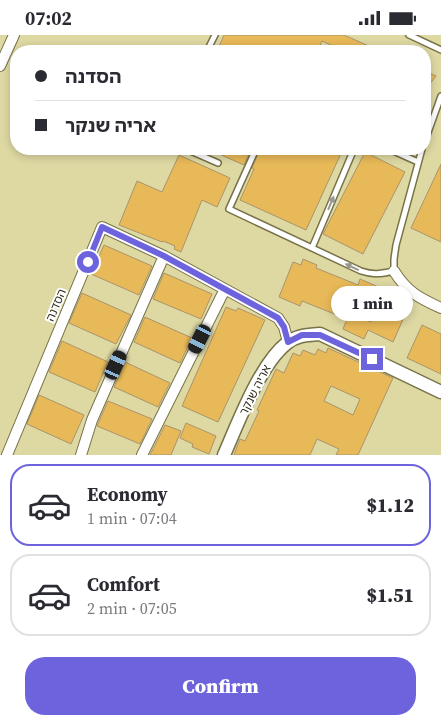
<!DOCTYPE html>
<meta charset="utf-8">
<style>
:root{--surface:#fff;--page:#f7f7f7;--text:#2b2b33;--muted:#7c7c81;--line:#e1e1e2;--accent:#6d63dd}
body{margin:0;font-family:"Source Serif 4","Noto Sans Hebrew",serif;background:var(--page);color:var(--text);height:100vh;display:flex;flex-direction:column;font-size:19px;white-space:nowrap}
*{box-sizing:border-box;margin:0}
p{font-size:16px;color:var(--muted)}
.icon{flex:none;width:28px;height:28px;fill:none;stroke:currentColor;stroke-width:2;stroke-linecap:round;stroke-linejoin:round}
.map{position:relative;height:420px;overflow:hidden}
.side{display:flex;flex-direction:column;background:var(--surface);flex:1}
.side>*{flex:none}
.hud{position:absolute;left:10px;top:10px;width:421px;height:110px;border-radius:20px;box-shadow:0 2px 8px #0003;display:grid;align-content:center;height:110px;padding:0 25px;background:var(--surface)}
.end{position:absolute;width:22px;height:22px;margin:-11px;border:6px solid #6d63dd;background:#fff;box-shadow:0 0 0 2px #fff}
.from{border-radius:50%}
.bubble{position:absolute;height:35px;border-radius:18px;background:var(--surface);box-shadow:0 2px 8px #0003;font-size:16px;font-weight:800;line-height:35px;text-align:center}
.car{position:absolute;width:15px;height:30px;margin:-15px -8px;border-radius:6px;box-shadow:0 0 4px 1px #0007;background:linear-gradient(#222 24%,#8ab4d8 0 40%,#222 0 76%,#8ab4d8 0 86%,#222 0)}
.hud b{display:flex;align-items:center;gap:18px;height:48px;font-size:19px}
.hud b+b{border-top:1px solid var(--line)}
.hud i{width:12px;height:12px;background:var(--text)}
ul{padding:9px 0 0;list-style:none}
li{display:flex;align-items:center;gap:15px;height:82px;margin:0 10px 8px;padding:0 15px;border:2px solid var(--line);border-radius:20px}
li div{flex:1}
li b{display:block;font-size:19px}
li em{font-style:normal;font-weight:800}
li.active{border-color:var(--accent)}
li>.icon{width:45px;height:45px;stroke-width:1.5}
.cta{display:flex;gap:10px;margin-top:auto;padding:10px 25px}
.cta a{flex:1;height:58px;border-radius:20px;background:var(--accent);color:#fff;font-size:20px;font-weight:800;line-height:58px;text-align:center}
.status{display:flex;justify-content:space-between;align-items:center;height:35px;padding:0 25px;background:var(--surface);direction:ltr}
.status svg{height:14px;fill:currentColor}
.map>svg:first-child{display:block}
</style>
<div class="status"><b>07:02</b><svg viewBox="0 0 49 12"><path d="M0 12V9h3v3zM5 12V6h3v6zM10 12V3h3v9zM15 12V0h3v12zM26 1h20v11H26zM47 4h2v5h-2z"/></svg></div>
<div class="map">
<svg width="441" height="420" viewBox="0 0 441 420">
<rect width="100%" height="100%" fill="#e7e2b4"/>
<path fill="#ded8a3" fill-rule="evenodd" d="M 0,0 L 441,0 L 441,420 L 0,420 ZM 16,16 L 425,16 L 425,114 L 16,114 Z"/>
<path fill="#e8b958" stroke="#a9946c" fill-rule="evenodd" d="M 224,0 L 344,0 L 380,16 L 344,16 L 322,6 L 318,16 L 217,16 Z
M 425,36 L 436,41 L 425,55 Z
M 208,114 L 251,114 L 244,130 Z
M 260,114 L 343,114 L 306,195 L 240,165 L 254,134 L 252,133 Z
M 365,117 L 405,137 L 363,219 L 323,199 Z
M 179,120 L 230,143 L 217,172 L 202,165 L 181,217 L 174,214 L 175,211 L 163,206 L 162,207 L 119,190 L 137,146 L 162,157 Z
M 441,129 L 441,207 L 411,193 Z
M 104,210 L 152,231 L 139,260 L 91,239 Z
M 303,224 L 317,230 L 316,233 L 358,250 L 360,244 L 383,254 L 382,258 L 409,271 L 393,307 L 368,295 L 364,304 L 343,294 L 347,284 L 302,266 L 300,271 L 279,262 L 293,227 L 301,230 ZM 346,258 L 378,271 L 371,287 L 340,273 Z
M 164,238 L 212,259 L 201,284 L 153,264 Z
M 82,258 L 131,280 L 116,309 L 69,288 Z
M 226,272 L 236,276 L 238,273 L 265,285 L 218,387 L 182,371 Z
M 145,282 L 192,303 L 180,328 L 134,307 Z
M 422,290 L 441,299 L 441,339 L 407,323 Z
M 62,306 L 108,327 L 95,357 L 49,337 Z
M 328,313 L 393,343 L 358,420 L 336,420 L 339,414 L 317,404 L 310,420 L 234,420 L 240,404 L 245,406 L 259,376 L 257,375 L 276,334 L 284,338 L 293,318 L 300,321 L 303,315 L 315,320 L 318,314 L 326,318 ZM 331,351 L 360,364 L 353,380 L 324,366 Z
M 125,327 L 170,348 L 158,372 L 114,352 Z
M 39,360 L 84,380 L 71,409 L 27,389 Z
M 108,366 L 152,384 L 140,409 L 97,391 Z
M 186,388 L 216,401 L 209,419 L 192,412 L 193,409 L 180,403 Z
M 165,390 L 181,396 L 171,420 L 150,420 Z"/>
<g fill="none" stroke-linecap="round" stroke-linejoin="round">
<defs>
<path id="service" d="M 409,0 L 441,15
M 207,16 L 215,0
M 425,106 L 441,61
M 186,114 L 218,128
M 256,114 L 229,174 L 361,236 C 373,240 381,239 394,236 L 394,224 L 396,210 L 422,114
M 389,114 L 418,127
M 312,213 L 354,114"/>
<path id="minor" d="M 0,31 L 14,0
M 394,236 C 407,257 419,263 441,273
M 7,420 L 102,192 L 164,221 L 278,283 L 284,292 L 288,307
M 81,420 L 92,385 L 164,221
M 142,420 L 225,254"/>
<path id="tertiary" d="M 224,420 C 238,388 260,329 287,308 C 297,300 308,300 320,299 L 441,357"/>
</defs>
<use href="#service" stroke="#777248" stroke-width="8"/>
<use href="#minor" stroke="#777248" stroke-width="12"/>
<use href="#tertiary" stroke="#777248" stroke-width="15"/>
<use href="#service" stroke="#fff" stroke-width="5"/>
<use href="#minor" stroke="#fff" stroke-width="10"/>
<use href="#tertiary" stroke="#fff" stroke-width="12"/>
</g>
<defs><path id="oneway-solid" d="M-6-.8H1V-3.2L6.5 0L1 3.2V.8H-6Z" transform="scale(1.25)"/></defs>
<g fill="#98988e">
<use href="#oneway-solid" transform="translate(331 168) rotate(-67)"/>
<use href="#oneway-solid" transform="translate(352 232) rotate(-155)"/>
</g>
<g fill="none" stroke-linecap="round" stroke-linejoin="round">
<path stroke="#6d63dd" stroke-width="6" d="M 88,227 L 102,192 L 164,221 L 278,283 L 284,292 L 288,307 L 302,300 L 320,300 L 372,324"/>
</g>
<g text-anchor="middle" stroke-width="4" stroke-linejoin="round" paint-order="stroke">
<g font-size="12" fill="#32301e" stroke="#fff">
<text transform="translate(56 270) rotate(-67)" y="4">הסדנה</text>
<text transform="translate(255 355) rotate(-63)" y="4">אריה שנקר</text>
</g>
</g>
</svg>
<i class="end from" style="left:88px;top:227px"></i>
<i class="end" style="left:372px;top:324px"></i>
<div class="bubble" style="left:331px;top:251px;width:82px">1 min</div>
<i class="car" style="left:200px;top:304px;rotate:207deg"></i>
<i class="car" style="left:116px;top:330px;rotate:24deg"></i>
<div class="hud">
<b><i class="from"></i>הסדנה</b>
<b><i></i>אריה שנקר</b>
</div>
</div>
<section class="side">
<ul>
<li class="active"><svg class="icon" aria-label="car" viewBox="0 0 24 24"><path d="M5 17H2v-5l4-1 3-4h7l3 4 3 1v5h-3M9 17h6M6 11h13"/><circle cx="7" cy="17" r="2"/><circle cx="17" cy="17" r="2"/></svg><div><b>Economy</b><p>1 min · 07:04</p></div><em>$1.12</em></li>
<li><svg class="icon" aria-label="car" viewBox="0 0 24 24"><path d="M5 17H2v-5l4-1 3-4h7l3 4 3 1v5h-3M9 17h6M6 11h13"/><circle cx="7" cy="17" r="2"/><circle cx="17" cy="17" r="2"/></svg><div><b>Comfort</b><p>2 min · 07:05</p></div><em>$1.51</em></li>
</ul>
<div class="cta"><a>Confirm</a></div>
</section>
